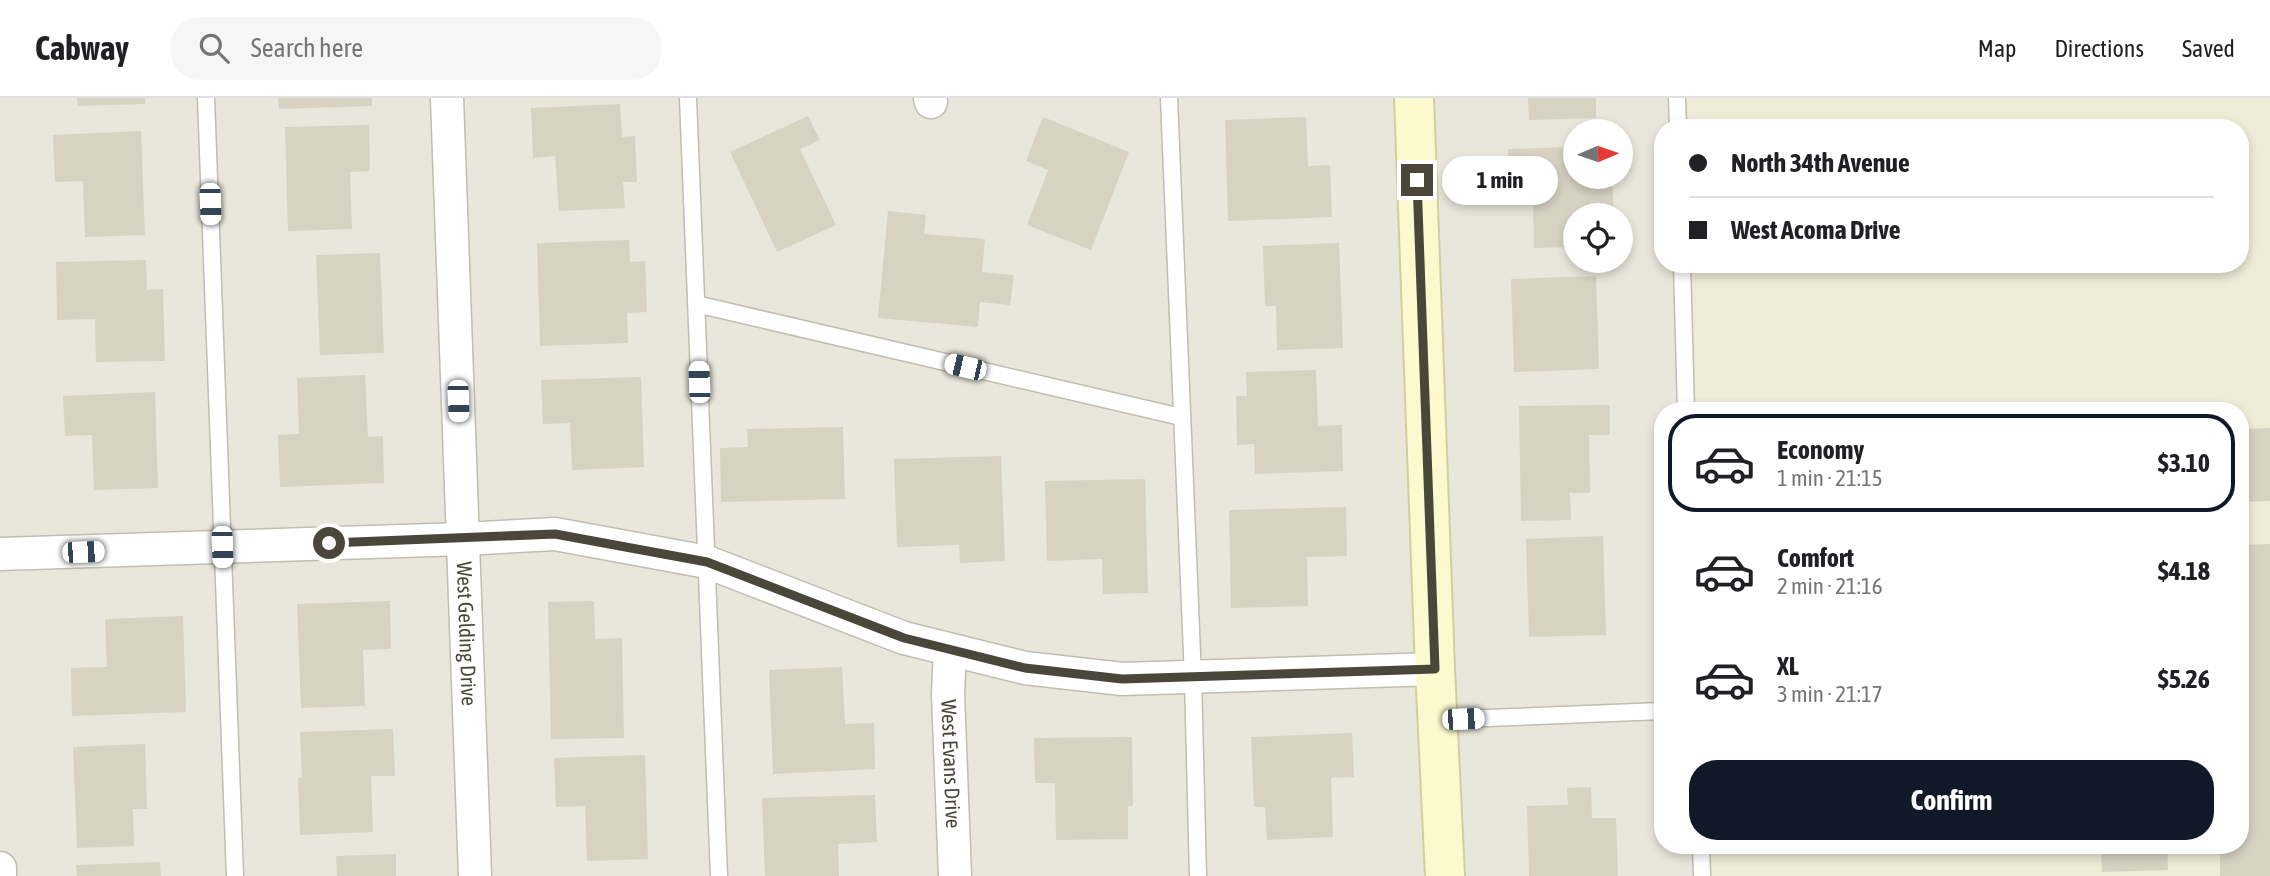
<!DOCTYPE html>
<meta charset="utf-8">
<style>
:root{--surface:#fff;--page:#f6f6f6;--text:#202124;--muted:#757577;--line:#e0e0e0;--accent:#111827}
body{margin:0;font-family:"Asap Condensed",sans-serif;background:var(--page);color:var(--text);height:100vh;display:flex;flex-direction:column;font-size:26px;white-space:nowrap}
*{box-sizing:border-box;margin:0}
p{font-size:23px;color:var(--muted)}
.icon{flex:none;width:38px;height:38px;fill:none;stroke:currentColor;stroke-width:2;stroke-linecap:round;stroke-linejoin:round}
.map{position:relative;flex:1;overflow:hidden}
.drawer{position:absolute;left:1654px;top:304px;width:595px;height:452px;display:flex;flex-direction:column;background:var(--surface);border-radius:28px;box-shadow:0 4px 10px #0003}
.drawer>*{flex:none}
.banner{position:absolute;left:1654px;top:21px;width:595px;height:154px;border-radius:28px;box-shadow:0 4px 10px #0003;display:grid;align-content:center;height:154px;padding:0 35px;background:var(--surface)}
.needle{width:46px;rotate:88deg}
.fabs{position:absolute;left:1563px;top:21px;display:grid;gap:14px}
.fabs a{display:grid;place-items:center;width:70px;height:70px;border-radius:50%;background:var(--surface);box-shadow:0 4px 10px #0003;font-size:35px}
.end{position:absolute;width:32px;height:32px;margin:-16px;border:9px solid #4a463a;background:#fff;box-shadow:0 0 0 4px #fff}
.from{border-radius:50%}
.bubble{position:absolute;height:49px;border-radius:24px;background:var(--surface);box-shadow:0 4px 10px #0003;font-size:23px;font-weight:700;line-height:49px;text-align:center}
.car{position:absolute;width:21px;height:42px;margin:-21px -10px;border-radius:9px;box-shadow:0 0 5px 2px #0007;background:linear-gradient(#fff 24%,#345 0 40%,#fff 0 76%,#345 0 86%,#fff 0)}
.banner b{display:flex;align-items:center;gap:24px;height:66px;font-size:26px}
.banner b+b{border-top:2px solid var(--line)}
.banner i{width:18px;height:18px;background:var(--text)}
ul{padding:12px 0 0;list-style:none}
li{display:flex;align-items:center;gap:21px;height:98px;margin:0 14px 10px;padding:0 21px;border:4px solid transparent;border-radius:28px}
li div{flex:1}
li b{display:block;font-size:26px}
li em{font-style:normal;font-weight:700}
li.active{border-color:var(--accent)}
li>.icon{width:63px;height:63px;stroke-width:1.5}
.button{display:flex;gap:14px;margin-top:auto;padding:14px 35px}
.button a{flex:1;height:80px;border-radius:28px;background:var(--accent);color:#fff;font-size:28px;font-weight:700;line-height:80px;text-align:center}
header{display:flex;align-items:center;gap:42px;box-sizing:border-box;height:98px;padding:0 35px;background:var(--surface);border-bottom:2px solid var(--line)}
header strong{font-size:33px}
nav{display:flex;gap:38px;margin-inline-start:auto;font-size:24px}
.search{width:490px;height:63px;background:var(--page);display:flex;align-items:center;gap:18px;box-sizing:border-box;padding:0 24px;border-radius:28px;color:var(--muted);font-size:26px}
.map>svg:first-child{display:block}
</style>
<header>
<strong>Cabway</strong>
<div class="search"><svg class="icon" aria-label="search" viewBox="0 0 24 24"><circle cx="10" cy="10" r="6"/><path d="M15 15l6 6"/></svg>Search here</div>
<nav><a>Map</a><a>Directions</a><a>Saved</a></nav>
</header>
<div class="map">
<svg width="2270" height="778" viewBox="0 0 2270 778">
<rect width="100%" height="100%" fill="#f5f4ec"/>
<path fill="#e9e7db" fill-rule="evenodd" d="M 0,0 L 1677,0 L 1678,30 L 1662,30 L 1662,166 L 1682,166 L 1686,313 L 1662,313 L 1662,747 L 1701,747 L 1702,778 L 0,778 ZM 1575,33 L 1620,33 L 1620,79 L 1575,79 ZM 1575,117 L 1620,117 L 1620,163 L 1575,163 Z"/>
<path fill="#eeebd7" d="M 1677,0 L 2270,0 L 2270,778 L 1702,778 L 1701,747 L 2240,747 L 2240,313 L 1686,313 L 1682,166 L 2240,166 L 2240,30 L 1678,30 Z"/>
<path fill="#d7d2c2" d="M 77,0 L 145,0 L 145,6 L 78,8 Z
M 278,0 L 372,0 L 372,8 L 279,11 Z
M 1528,0 L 1596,0 L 1596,20 L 1529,22 Z
M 620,6 L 622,39 L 635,38 L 637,84 L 623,84 L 625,110 L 559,113 L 555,58 L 533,60 L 531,10 Z
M 808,18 L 820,42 L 800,51 L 836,127 L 777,154 L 730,54 Z
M 1043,19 L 1129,54 L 1091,152 L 1027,127 L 1048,72 L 1026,63 Z
M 1306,19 L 1308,68 L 1330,67 L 1332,119 L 1228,123 L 1225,22 Z
M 369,27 L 370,73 L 350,74 L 352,131 L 288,133 L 285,29 Z
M 141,33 L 145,137 L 85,139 L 83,83 L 55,84 L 53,37 Z
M 1575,49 L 1575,79 L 1612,79 L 1614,117 L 1575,117 L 1575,149 L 1534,150 L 1533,101 L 1509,102 L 1508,51 Z
M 888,113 L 926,117 L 924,136 L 985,141 L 982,174 L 1014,177 L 1010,207 L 980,204 L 978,229 L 878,220 Z
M 629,142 L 630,164 L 645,163 L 647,214 L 627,215 L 628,245 L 540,248 L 537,145 Z
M 1339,145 L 1343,250 L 1277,252 L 1276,208 L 1265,208 L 1263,148 Z
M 380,155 L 384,255 L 320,257 L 316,157 Z
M 146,162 L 147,192 L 163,191 L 165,263 L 96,264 L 95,221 L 57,222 L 56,164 Z
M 1596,178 L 1599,271 L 1514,274 L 1511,181 Z
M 1316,272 L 1318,328 L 1342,327 L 1343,373 L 1255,376 L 1254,346 L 1237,347 L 1236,298 L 1247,298 L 1246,274 Z
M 365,277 L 368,339 L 383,338 L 384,385 L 280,389 L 278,337 L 299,336 L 297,280 Z
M 641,279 L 644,369 L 572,372 L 570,325 L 543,326 L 541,282 Z
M 155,294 L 158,390 L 94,392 L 92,337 L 65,338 L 63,298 Z
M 1610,307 L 1610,337 L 1589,337 L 1590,395 L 1570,395 L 1571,422 L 1521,423 L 1519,308 Z
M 843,329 L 845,401 L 721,404 L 720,350 L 748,349 L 747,331 Z
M 2270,330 L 2270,403 L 2240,404 L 2240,331 Z
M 1001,358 L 1005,463 L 960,465 L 959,447 L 897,449 L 894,361 Z
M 1145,381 L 1148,495 L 1103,496 L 1102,461 L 1047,463 L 1045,383 Z
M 1346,409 L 1347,458 L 1307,459 L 1308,508 L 1231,510 L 1229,412 Z
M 1603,438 L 1606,537 L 1529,539 L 1526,441 Z
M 2270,446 L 2270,778 L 2220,778 L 2220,747 L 2240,747 L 2240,447 Z
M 390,503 L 391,551 L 363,552 L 365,608 L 301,610 L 297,506 Z
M 594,503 L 595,541 L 622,540 L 624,640 L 551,641 L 548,504 Z
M 183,518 L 186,614 L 72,618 L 71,570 L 107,569 L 105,521 Z
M 842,569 L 845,626 L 874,625 L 875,671 L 773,676 L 769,572 Z
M 393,631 L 395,678 L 371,678 L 373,734 L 300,737 L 298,680 L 302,680 L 300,634 Z
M 1352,635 L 1354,679 L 1331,680 L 1333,739 L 1267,742 L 1265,709 L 1254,709 L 1251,639 Z
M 1132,639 L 1133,708 L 1128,708 L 1128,741 L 1056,742 L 1055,685 L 1035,685 L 1034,640 Z
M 145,646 L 147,711 L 133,711 L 134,748 L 77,750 L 73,649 Z
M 645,657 L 648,761 L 587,763 L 585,708 L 556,709 L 554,660 Z
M 1591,689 L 1592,720 L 1616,720 L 1618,778 L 1529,778 L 1527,708 L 1568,707 L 1567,690 Z
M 875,697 L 877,744 L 838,746 L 839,778 L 765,778 L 762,700 Z
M 2101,747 L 2167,747 L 2168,772 L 2102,774 Z
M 396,756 L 396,778 L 337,778 L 336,758 Z
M 160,764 L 161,778 L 77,778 L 76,767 Z"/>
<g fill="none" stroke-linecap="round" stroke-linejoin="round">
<defs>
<path id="lane" d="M 206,0 L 235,778
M 688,0 L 719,778
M 1169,0 L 1193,580 L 1198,778
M 1677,0 L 1678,30
M 1682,166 L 1686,313
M 696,206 L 1181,319
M 1438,622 L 1662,613
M 1701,747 L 1702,778"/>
<g id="street">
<path id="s1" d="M 447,0 L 475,778"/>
<path d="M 930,0 L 931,4"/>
<path d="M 0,456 L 463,441 L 555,436 L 707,464 L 904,540 L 1025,570 L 1122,581 L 1435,571"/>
<path id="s2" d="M 950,552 L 948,596 L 955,778"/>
<path d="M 0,770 L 0,778"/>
</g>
<path id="secondary" d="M 1414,0 L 1435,571 L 1445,778"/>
</defs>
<use href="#lane" stroke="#c1beaf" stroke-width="19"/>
<use href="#street" stroke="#c1beaf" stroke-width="35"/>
<use href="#secondary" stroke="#d3ce9e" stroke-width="42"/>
<use href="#lane" stroke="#fff" stroke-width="16"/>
<use href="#street" stroke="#fff" stroke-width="32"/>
<use href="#secondary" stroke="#fdf9cf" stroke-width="38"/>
</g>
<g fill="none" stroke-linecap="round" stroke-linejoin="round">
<path stroke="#4a463a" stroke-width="9" d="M 329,445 L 555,436 L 707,464 L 904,540 L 1025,570 L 1122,581 L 1435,571 L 1417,82"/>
</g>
<g text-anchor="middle" stroke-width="5" stroke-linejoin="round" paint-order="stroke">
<g font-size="21" fill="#4a463a" stroke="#fff">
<text dy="7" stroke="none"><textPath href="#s1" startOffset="536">West Gelding Drive</textPath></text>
<text dy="7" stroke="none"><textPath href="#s2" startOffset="114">West Evans Drive</textPath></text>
</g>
</g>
</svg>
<div class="fabs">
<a><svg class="needle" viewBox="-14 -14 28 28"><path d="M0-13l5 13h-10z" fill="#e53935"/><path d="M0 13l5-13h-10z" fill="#757577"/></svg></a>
<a><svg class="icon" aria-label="locate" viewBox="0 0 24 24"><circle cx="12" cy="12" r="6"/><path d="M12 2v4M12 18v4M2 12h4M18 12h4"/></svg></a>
</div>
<i class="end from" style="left:329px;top:445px"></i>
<i class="end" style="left:1417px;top:82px"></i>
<div class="bubble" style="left:1442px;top:58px;width:116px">1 min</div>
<i class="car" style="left:210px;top:106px;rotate:178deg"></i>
<i class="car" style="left:965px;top:269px;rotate:283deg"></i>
<i class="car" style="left:699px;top:284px;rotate:358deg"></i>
<i class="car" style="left:458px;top:303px;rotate:178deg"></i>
<i class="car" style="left:222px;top:449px;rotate:178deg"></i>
<i class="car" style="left:83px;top:454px;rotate:88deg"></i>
<i class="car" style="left:1463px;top:621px;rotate:88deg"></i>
<div class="banner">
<b><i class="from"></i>North 34th Avenue</b>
<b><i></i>West Acoma Drive</b>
</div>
<section class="drawer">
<ul>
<li class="active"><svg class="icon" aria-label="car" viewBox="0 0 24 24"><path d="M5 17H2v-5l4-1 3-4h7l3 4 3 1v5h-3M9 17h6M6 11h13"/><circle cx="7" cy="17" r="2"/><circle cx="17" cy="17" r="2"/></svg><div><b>Economy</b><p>1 min · 21:15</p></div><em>$3.10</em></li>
<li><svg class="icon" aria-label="car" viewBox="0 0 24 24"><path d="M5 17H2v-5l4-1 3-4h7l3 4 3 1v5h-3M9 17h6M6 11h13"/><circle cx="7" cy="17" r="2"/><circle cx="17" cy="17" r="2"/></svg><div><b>Comfort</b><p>2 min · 21:16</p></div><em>$4.18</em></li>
<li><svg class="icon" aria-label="car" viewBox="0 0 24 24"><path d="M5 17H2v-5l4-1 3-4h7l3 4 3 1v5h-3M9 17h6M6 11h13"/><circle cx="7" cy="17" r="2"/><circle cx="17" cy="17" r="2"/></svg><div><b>XL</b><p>3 min · 21:17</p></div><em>$5.26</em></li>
</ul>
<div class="button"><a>Confirm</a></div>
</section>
</div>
